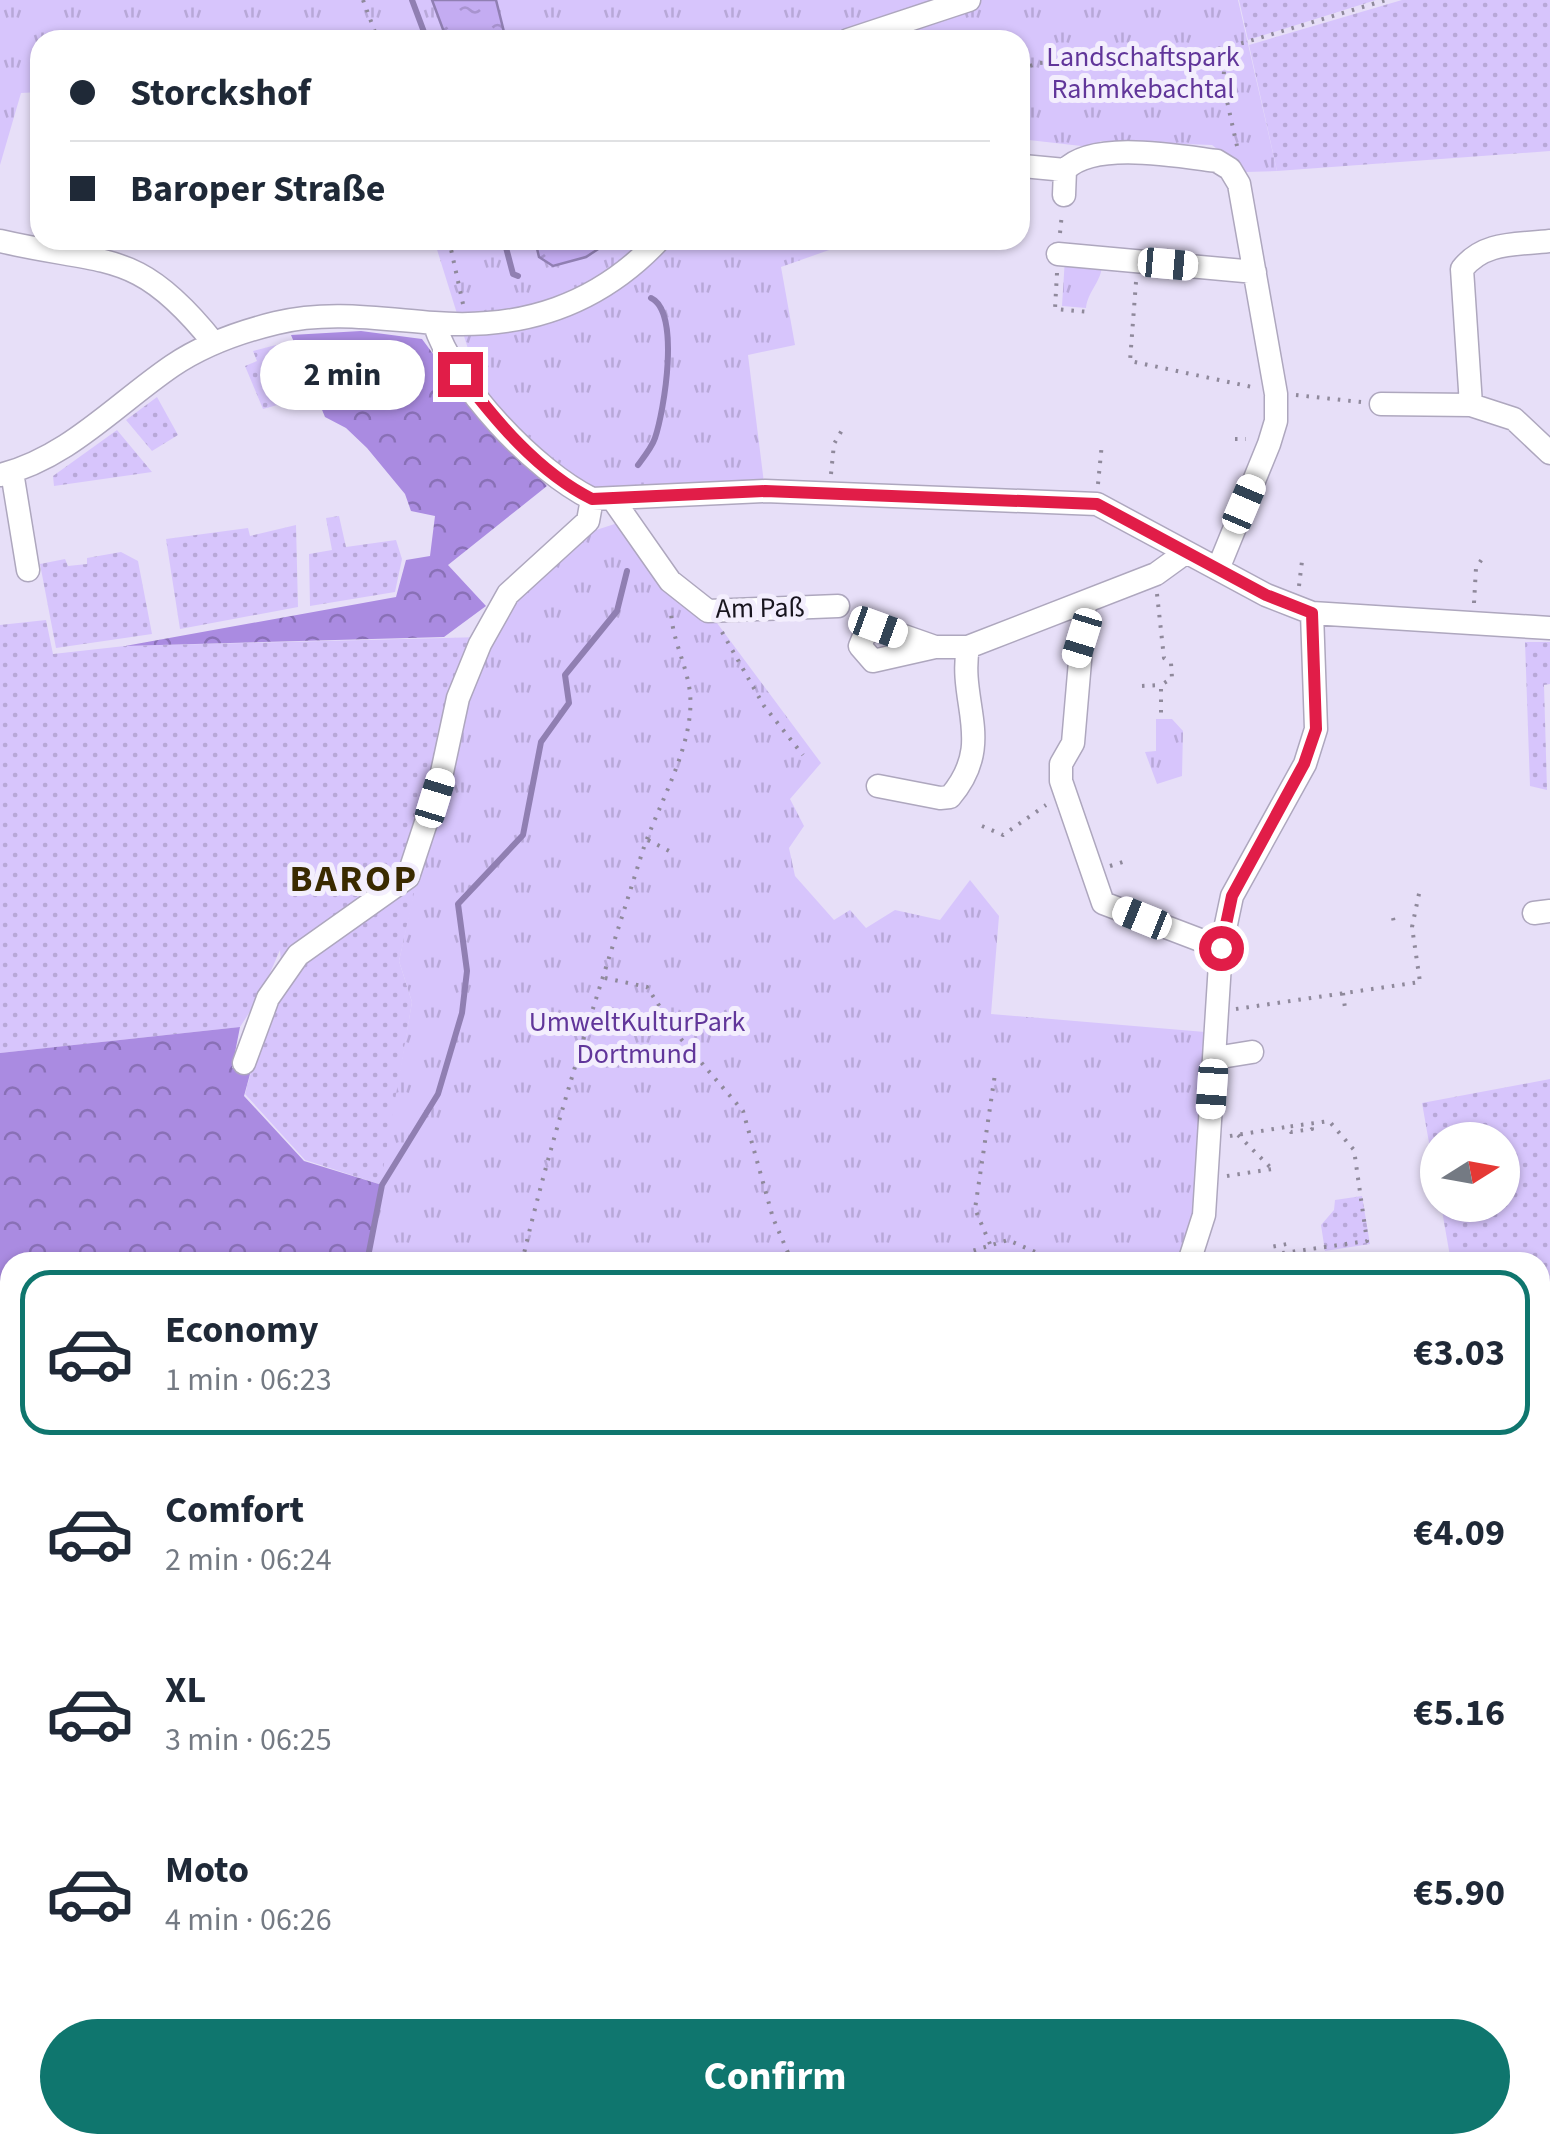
<!DOCTYPE html>
<meta charset="utf-8">
<style>
:root{--surface:#fff;--page:#f6f6f7;--text:#1f2937;--muted:#747a83;--line:#e0e1e3;--accent:#0f766e}
body{margin:0;font-family:"Source Sans 3",sans-serif;background:var(--page);color:var(--text);height:100vh;display:flex;flex-direction:column;font-size:38px;white-space:nowrap}
*{box-sizing:border-box;margin:0}
p{font-size:32px;color:var(--muted)}
.icon{flex:none;width:55px;height:55px;fill:none;stroke:currentColor;stroke-width:2;stroke-linecap:round;stroke-linejoin:round}
.map{position:relative;flex:1;overflow:hidden}
.panel{position:absolute;left:0px;top:1252px;width:1550px;height:902px;display:flex;flex-direction:column;background:var(--surface);border-radius:30px 30px 0 0;box-shadow:0 2px 8px #0004}
.panel>*{flex:none}
.hud{position:absolute;left:30px;top:30px;width:1000px;height:220px;border-radius:30px;box-shadow:0 2px 8px #0004;display:grid;align-content:center;height:220px;padding:0 40px;background:var(--surface)}
.needle{width:65px;rotate:79deg}
.fabs{position:absolute;left:1420px;top:1122px;display:grid;gap:20px}
.fabs a{display:grid;place-items:center;width:100px;height:100px;border-radius:50%;background:var(--surface);box-shadow:0 2px 8px #0004;font-size:50px}
.end{position:absolute;width:45px;height:45px;margin:-22px;border:12px solid #e11d48;background:#fff;box-shadow:0 0 0 5px #fff}
.from{border-radius:50%}
.bubble{position:absolute;height:70px;border-radius:35px;background:var(--surface);box-shadow:0 2px 8px #0004;font-size:32px;font-weight:700;line-height:70px;text-align:center}
.car{position:absolute;width:30px;height:60px;margin:-30px -15px;border-radius:12px;box-shadow:0 0 8px 2px #0007;background:linear-gradient(#fff 24%,#345 0 40%,#fff 0 76%,#345 0 86%,#fff 0)}
.hud b{display:flex;align-items:center;gap:35px;height:95px;font-size:38px}
.hud b+b{border-top:2px solid var(--line)}
.hud i{width:25px;height:25px;background:var(--text)}
ul{padding:18px 0 0;list-style:none}
li{display:flex;align-items:center;gap:30px;height:165px;margin:0 20px 15px;padding:0 20px;border:5px solid transparent;border-radius:30px}
li div{flex:1}
li b{display:block;font-size:38px}
li em{font-style:normal;font-weight:700}
li.on{border-color:var(--accent)}
li>.icon{width:90px;height:90px;stroke-width:1.5}
.primary-button{display:flex;gap:20px;margin-top:auto;padding:20px 40px}
.primary-button a{flex:1;height:115px;border-radius:60px;background:var(--accent);color:#fff;font-size:40px;font-weight:700;line-height:115px;text-align:center}
.map>svg:first-child{display:block}
</style>
<div class="map">
<svg width="1550" height="2154" viewBox="0 0 1550 2154">
<defs>
<pattern id="grass-dots" width="8" height="8" patternUnits="userSpaceOnUse" patternTransform="scale(2.5)"><rect width="8" height="8" fill="#d7c5fc"/><path d="M2 2h.1M6 6h.1" fill="none" stroke="#b8a8d8" stroke-width="1.8" stroke-linecap="round"/></pattern>
<pattern id="forest-crowns" width="20" height="18" patternUnits="userSpaceOnUse" patternTransform="scale(2.5)"><rect width="20" height="18" fill="#aa8be1"/><path d="M2 6a3 3 0 1 1 6 0M12 15a3 3 0 1 1 6 0" fill="none" stroke="#8970b6"/></pattern>
<pattern id="park-tufts" width="24" height="20" patternUnits="userSpaceOnUse" patternTransform="scale(2.5)"><rect width="24" height="20" fill="#d7c5fc"/><path d="M3 7l-1-3M5 7V3M7 7l1-3M15 17l-1-3M17 17v-4M19 17l1-3" fill="none" stroke="#b8a8d8"/></pattern>
<pattern id="water-ripples" width="26" height="14" patternUnits="userSpaceOnUse" patternTransform="scale(2.5)"><rect width="26" height="14" fill="#c4acf2"/><path d="M2 4q2-2 4 0t4 0M15 11q2-2 4 0t4 0" fill="none" stroke="#a893cf"/></pattern>
</defs>
<rect width="100%" height="100%" fill="#e7dff8"/>
<path fill="url(#grass-dots)" d="M 1239,0 L 1376,0 L 1248,40 Z
M 1402,0 L 1550,0 L 1550,151 L 1277,171 L 1249,45 Z
M 276,345 L 299,399 L 263,409 L 245,366 L 257,361 L 253,351 Z
M 157,397 L 178,435 L 152,451 L 126,420 Z
M 117,430 L 152,472 L 54,486 L 53,476 Z
M 339,516 L 346,547 L 396,540 L 402,559 L 395,592 L 310,606 L 309,554 L 332,550 L 326,518 Z
M 296,525 L 298,607 L 180,629 L 166,539 L 248,528 L 250,536 Z
M 121,552 L 138,561 L 152,634 L 56,648 L 40,564 L 65,559 L 68,566 L 87,564 L 87,558 Z
M 46,620 L 53,654 L 125,646 L 483,637 L 441,777 L 399,961 L 412,1002 L 382,1185 L 305,1160 L 245,1094 L 281,962 L 280,950 L 260,996 L 240,1027 L 0,1053 L 0,625 Z
M 1525,642 L 1550,642 L 1550,684 L 1544,685 L 1547,790 L 1530,786 Z
M 1550,1079 L 1550,1779 L 1540,1769 L 1540,1645 L 1545,1642 L 1540,1609 L 1540,1262 L 1451,1262 L 1441,1205 L 1502,1205 L 1502,1140 L 1438,1140 L 1437,1188 L 1422,1103 Z
M 1362,1196 L 1370,1244 L 1325,1251 L 1321,1225 L 1334,1210 L 1335,1200 Z
M 0,1820 L 10,1826 L 10,2145 L 302,2145 L 304,2149 L 272,2154 L 0,2154 Z
M 1550,1977 L 1550,2026 L 1540,2027 L 1540,1979 Z
M 374,2145 L 428,2145 L 439,2154 L 385,2154 Z
M 645,2145 L 1009,2145 L 1012,2154 L 641,2154 Z"/>
<path fill="url(#forest-crowns)" d="M 361,331 L 422,339 L 474,409 L 547,486 L 448,565 L 486,606 L 444,637 L 125,646 L 396,597 L 406,560 L 430,556 L 435,516 L 411,511 L 405,494 L 367,448 L 346,428 L 325,417 L 291,335 Z
M 240,1027 L 232,1068 L 250,1074 L 244,1096 L 304,1161 L 382,1185 L 367,1262 L 10,1262 L 10,1826 L 0,1820 L 0,1053 Z"/>
<path fill="url(#park-tufts)" d="M 0,0 L 1238,0 L 1277,171 L 1246,172 L 1212,145 L 1100,141 L 1099,148 L 1020,139 L 1020,40 L 40,40 L 40,92 L 21,93 L 0,165 Z
M 434,240 L 830,240 L 832,249 L 781,267 L 795,345 L 748,355 L 765,491 L 592,499 L 526,442 L 479,384 Z
M 1065,258 L 1102,262 C 1103,281 1088,290 1086,308 L 1062,306 Z
M 624,521 L 676,588 L 717,623 L 821,763 L 790,799 L 804,826 L 789,848 L 795,876 L 834,920 L 850,910 L 866,928 L 895,910 L 940,920 L 970,880 L 999,916 L 991,1014 L 1205,1032 L 1195,1218 L 1180,1262 L 367,1262 L 412,1002 L 399,961 L 410,910 L 441,777 L 494,619 L 593,531 Z
M 1156,719 L 1172,719 L 1183,731 L 1182,776 L 1157,784 L 1145,752 L 1156,751 Z
M 428,2145 L 613,2145 L 610,2154 L 439,2154 Z"/>
<path fill="url(#water-ripples)" stroke="#907fb2" stroke-width="2.5" d="M 432,0 L 496,0 L 506,40 L 447,40 Z
M 535,240 L 612,240 L 586,257 L 553,266 L 539,257 Z"/>
<g fill="none" stroke-linecap="round" stroke-linejoin="round">
<path stroke="#907fb2" stroke-width="6" d="M 412,0 L 427,40
M 504,240 L 513,274 L 518,276
M 638,465 C 644,457 652,447 655,438 C 664,411 681,312 651,298
M 367,1262 L 382,1185 L 438,1094 L 462,1013 L 467,971 L 458,904 L 523,835 L 541,742 L 569,703 L 565,675 L 617,611 L 627,571
M 0,1855 L 10,1859
M 423,2145 L 434,2154
M 498,2145 L 498,2154"/>
<defs>
<path id="minor" d="M 848,40 L 969,0
M 1023,166 L 1065,170
M 1064,195 L 1065,170 C 1093,140 1178,156 1217,161 L 1230,169 L 1239,184 L 1276,394 L 1276,421 L 1269,444 L 1218,569
M 0,241 C 107,266 137,247 213,342
M 1550,241 C 1516,245 1484,241 1462,269 L 1471,405 L 1514,419 L 1550,453
M 1058,254 L 1255,272
M 434,323 C 454,386 534,470 592,499 L 765,491 L 1097,504 L 1266,595 L 1312,613 L 1550,628
M 1381,404 L 1471,405
M 12,472 L 28,570
M 0,475 C 68,458 115,405 172,366 C 203,345 239,332 276,323 C 329,310 381,319 434,323 C 523,330 598,305 659,240
M 614,501 L 670,581 L 708,611 L 838,606
M 1085,603 L 1073,743 L 1061,764 L 1061,781 L 1103,903 L 1221,948
M 935,647 L 873,661 L 860,646 L 865,634 L 878,627 L 935,647 L 968,647 L 1156,574 L 1185,553
M 878,786 L 940,798 L 950,797 C 996,743 958,704 968,647
M 1534,913 L 1550,911
M 1215,1058 L 1252,1052
M 244,1063 L 268,998 L 298,955 L 408,877 L 441,777 L 458,698 L 480,644 L 508,594 L 588,521 L 592,499
M 1189,1262 L 1204,1215 L 1221,948 L 1232,896 L 1305,764 L 1316,729 L 1312,613
M 622,2154 L 625,2145"/>
</defs>
<use href="#minor" stroke="#aea7be" stroke-width="25"/>
<path stroke="#8f899b" stroke-width="4" stroke-dasharray="2.5 8" stroke-linecap="butt" d="M 363,0 L 378,40
M 1020,69 L 1039,63 L 1226,48
M 1237,146 L 1223,83 L 1226,48 L 1386,0
M 1060,233 L 1062,213
M 449,240 L 463,304
M 1057,273 L 1055,309 L 1089,312
M 1136,282 L 1130,361 L 1252,387
M 1296,395 L 1361,402
M 1235,439 L 1246,439
M 831,474 L 834,444 L 842,430
M 1098,484 L 1102,443
M 1299,586 L 1302,561
M 1157,594 L 1164,658 L 1171,663 L 1172,678 L 1161,685 L 1161,719
M 1474,603 L 1476,568 L 1482,559
M 722,632 L 764,706 L 803,755
M 1142,686 L 1161,685
M 982,826 L 1003,835 L 1046,805
M 648,840 L 675,854
M 1110,866 L 1129,860
M 1393,918 L 1395,927
M 605,978 L 647,987 L 681,1039 L 743,1111 L 773,1218 L 792,1262
M 1343,993 L 1345,1008
M 1236,1009 L 1420,982 L 1412,927 L 1420,889
M 1238,1135 L 1275,1172
M 1230,1136 L 1286,1127 L 1291,1132 L 1312,1129 L 1311,1123
M 1227,1176 L 1272,1169
M 990,1244 L 975,1209 L 995,1074
M 1272,1255 L 1271,1247 L 1287,1244
M 522,1262 C 554,1124 600,988 642,853 C 658,804 695,745 690,693 C 687,665 672,640 671,611
M 956,1262 L 972,1251 L 1008,1240 L 1058,1262
M 1220,1262 L 1367,1241 L 1354,1150 L 1329,1121 L 1286,1127
M 1540,1363 L 1550,1359
M 1540,1582 L 1550,1581
M 0,1892 L 10,1897
M 1540,2019 L 1550,2017
M 383,2145 L 394,2154"/>
<use href="#minor" stroke="#fff" stroke-width="22"/>
</g>
<g fill="none" stroke-linecap="round" stroke-linejoin="round">
<path stroke="#e11d48" stroke-width="12" d="M 460,374 C 496,421 538,472 592,499 L 765,491 L 1097,504 L 1266,595 L 1312,613 L 1316,729 L 1304,764 L 1232,896 L 1221,948"/>
</g>
<g text-anchor="middle" stroke-width="10" stroke-linejoin="round" paint-order="stroke">
<g font-size="28" fill="#61369a" stroke="#f3eefd">
<text x="1143" y="66">Landschaftspark<tspan x="1143" dy="32">Rahmkebachtal</tspan></text>
<text x="637" y="1031">UmweltKulturPark<tspan x="637" dy="32">Dortmund</tspan></text>
</g>
<g font-size="28" fill="#18151e" stroke="#f3eefd">
<text transform="translate(760 607) rotate(-1)" y="10">Am Paß</text>
</g>
<g font-size="38" font-weight="bold" letter-spacing="2.5" fill="#3a2a00" stroke="#f3eefd">
<text x="354" y="891">BAROP</text>
</g>
</g>
</svg>
<div class="fabs">
<a><svg class="needle" viewBox="-14 -14 28 28"><path d="M0-13l5 13h-10z" fill="#e53935"/><path d="M0 13l5-13h-10z" fill="#747a83"/></svg></a>
</div>
<i class="end from" style="left:1221px;top:948px"></i>
<i class="end" style="left:460px;top:374px"></i>
<div class="bubble" style="left:260px;top:340px;width:165px">2 min</div>
<i class="car" style="left:1168px;top:264px;rotate:95deg"></i>
<i class="car" style="left:1244px;top:504px;rotate:23deg"></i>
<i class="car" style="left:878px;top:627px;rotate:110deg"></i>
<i class="car" style="left:1082px;top:638px;rotate:197deg"></i>
<i class="car" style="left:435px;top:798px;rotate:17deg"></i>
<i class="car" style="left:1142px;top:918px;rotate:292deg"></i>
<i class="car" style="left:1212px;top:1089px;rotate:184deg"></i>
<div class="hud">
<b><i class="from"></i>Storckshof</b>
<b><i></i>Baroper Straße</b>
</div>
<section class="panel">
<ul>
<li class="on"><svg class="icon" aria-label="car" viewBox="0 0 24 24"><path d="M5 17H2v-5l4-1 3-4h7l3 4 3 1v5h-3M9 17h6M6 11h13"/><circle cx="7" cy="17" r="2"/><circle cx="17" cy="17" r="2"/></svg><div><b>Economy</b><p>1 min · 06:23</p></div><em>€3.03</em></li>
<li><svg class="icon" aria-label="car" viewBox="0 0 24 24"><path d="M5 17H2v-5l4-1 3-4h7l3 4 3 1v5h-3M9 17h6M6 11h13"/><circle cx="7" cy="17" r="2"/><circle cx="17" cy="17" r="2"/></svg><div><b>Comfort</b><p>2 min · 06:24</p></div><em>€4.09</em></li>
<li><svg class="icon" aria-label="car" viewBox="0 0 24 24"><path d="M5 17H2v-5l4-1 3-4h7l3 4 3 1v5h-3M9 17h6M6 11h13"/><circle cx="7" cy="17" r="2"/><circle cx="17" cy="17" r="2"/></svg><div><b>XL</b><p>3 min · 06:25</p></div><em>€5.16</em></li>
<li><svg class="icon" aria-label="car" viewBox="0 0 24 24"><path d="M5 17H2v-5l4-1 3-4h7l3 4 3 1v5h-3M9 17h6M6 11h13"/><circle cx="7" cy="17" r="2"/><circle cx="17" cy="17" r="2"/></svg><div><b>Moto</b><p>4 min · 06:26</p></div><em>€5.90</em></li>
</ul>
<div class="primary-button"><a>Confirm</a></div>
</section>
</div>
